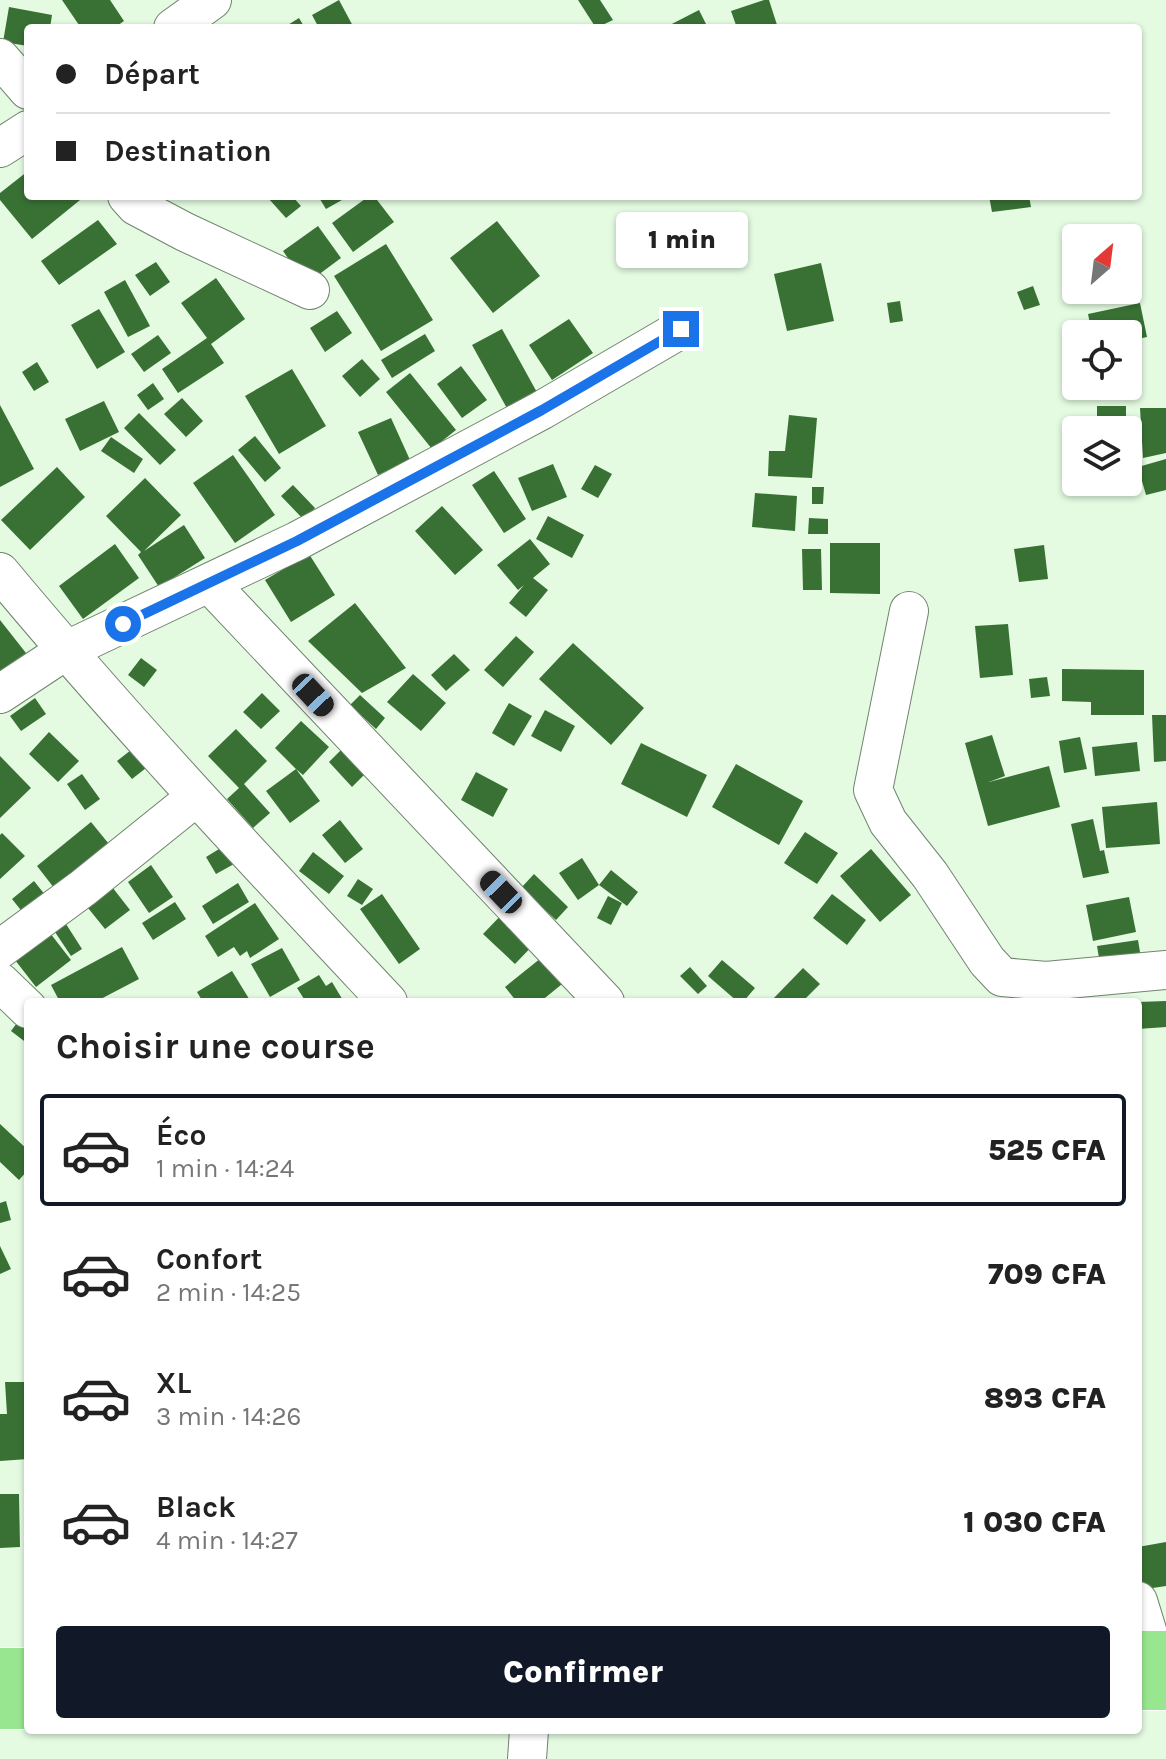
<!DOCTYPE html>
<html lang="fr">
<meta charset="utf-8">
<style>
:root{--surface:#fff;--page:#f2f2f2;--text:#222;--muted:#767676;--line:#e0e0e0;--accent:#111827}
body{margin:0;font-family:Karla,sans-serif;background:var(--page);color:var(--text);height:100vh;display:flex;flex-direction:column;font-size:30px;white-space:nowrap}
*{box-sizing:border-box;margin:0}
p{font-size:26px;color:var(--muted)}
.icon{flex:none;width:44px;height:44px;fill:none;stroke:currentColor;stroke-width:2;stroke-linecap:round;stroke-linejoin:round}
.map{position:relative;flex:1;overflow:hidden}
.sheet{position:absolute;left:24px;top:998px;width:1118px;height:736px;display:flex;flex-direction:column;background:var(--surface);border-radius:8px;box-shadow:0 2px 6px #0004}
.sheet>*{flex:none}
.top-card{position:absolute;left:24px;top:24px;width:1118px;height:176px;border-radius:8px;box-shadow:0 2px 6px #0004;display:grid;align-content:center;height:176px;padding:0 32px;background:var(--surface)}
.needle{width:52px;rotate:28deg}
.buttons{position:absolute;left:1062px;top:224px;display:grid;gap:16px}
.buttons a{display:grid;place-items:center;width:80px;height:80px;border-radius:8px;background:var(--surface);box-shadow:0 2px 6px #0004;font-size:40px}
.end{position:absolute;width:36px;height:36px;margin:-18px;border:10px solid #1a73e8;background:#fff;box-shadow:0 0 0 4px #fff}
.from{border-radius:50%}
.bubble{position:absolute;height:56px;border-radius:8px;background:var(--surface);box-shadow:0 2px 6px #0004;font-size:26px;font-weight:800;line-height:56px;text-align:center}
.car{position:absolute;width:24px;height:48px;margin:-24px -12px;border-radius:10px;box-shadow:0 0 6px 2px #0007;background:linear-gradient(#222 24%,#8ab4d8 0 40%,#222 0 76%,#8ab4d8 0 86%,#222 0)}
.top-card b{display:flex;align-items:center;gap:28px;height:76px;font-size:30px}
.top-card b+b{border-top:2px solid var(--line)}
.top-card i{width:20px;height:20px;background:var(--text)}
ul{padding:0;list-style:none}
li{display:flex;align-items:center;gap:24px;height:112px;margin:0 16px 12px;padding:0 16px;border:4px solid transparent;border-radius:8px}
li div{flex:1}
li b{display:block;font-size:30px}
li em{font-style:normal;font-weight:800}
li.current{border-color:var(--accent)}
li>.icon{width:72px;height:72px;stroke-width:1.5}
h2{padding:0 32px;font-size:36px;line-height:96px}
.button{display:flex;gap:16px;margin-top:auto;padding:16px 32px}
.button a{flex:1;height:92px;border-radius:8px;background:var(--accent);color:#fff;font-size:32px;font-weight:800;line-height:92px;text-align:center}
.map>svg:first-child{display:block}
</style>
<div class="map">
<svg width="1166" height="1759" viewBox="0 0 1166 1759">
<rect width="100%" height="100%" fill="#e4fae1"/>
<path fill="#397134" d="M 62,0 L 110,0 L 124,21 L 114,28 L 81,28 Z
M 339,0 L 354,28 L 319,28 L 312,15 Z
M 578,0 L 600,0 L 613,20 L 596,28 Z
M 764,0 L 769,0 L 778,28 L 737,28 L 731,11 Z
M 9,7 L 52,15 L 50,28 L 28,28 L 28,46 L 3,42 Z
M 699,10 L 708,28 L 664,28 Z
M 299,18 L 305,28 L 283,28 Z
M 28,171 L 28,196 L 85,196 L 32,239 L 0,200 L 0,193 Z
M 272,196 L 292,196 L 301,206 L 286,218 L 269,199 Z
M 318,196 L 349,196 L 326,209 Z
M 369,196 L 374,196 L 394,222 L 353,252 L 332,223 Z
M 989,196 L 1029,196 L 1031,207 L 992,212 Z
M 98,220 L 117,244 L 59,285 L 41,261 Z
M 497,221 L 540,276 L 493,313 L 450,258 Z
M 318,226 L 341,258 L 306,284 L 283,251 Z
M 386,244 L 433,320 L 381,351 L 334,276 Z
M 156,262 L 170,282 L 150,296 L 135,275 Z
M 821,263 L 834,321 L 787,331 L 774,274 Z
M 216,278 L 245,319 L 211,344 L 224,363 L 178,393 L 162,369 L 207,338 L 181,303 Z
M 125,280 L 150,326 L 128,337 L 104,292 Z
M 1033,286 L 1040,305 L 1024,310 L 1017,292 Z
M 900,301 L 903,321 L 890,323 L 887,303 Z
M 1140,303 L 1147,337 L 1128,341 L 1128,334 L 1092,334 L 1088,314 Z
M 99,309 L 125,352 L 97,369 L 71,325 Z
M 337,311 L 352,333 L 325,352 L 310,328 Z
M 569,319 L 593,353 L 552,380 L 529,345 Z
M 502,329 L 539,396 L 509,412 L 472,345 Z
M 425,334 L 435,351 L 392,378 L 381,360 Z
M 158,335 L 171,353 L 144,372 L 131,354 Z
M 1128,347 L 1130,347 L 1134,397 L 1100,400 L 1099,386 L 1128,386 Z
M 362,359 L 380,379 L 360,397 L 342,376 Z
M 37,362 L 49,382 L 34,391 L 22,372 Z
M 461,366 L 487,400 L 462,418 L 437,384 Z
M 292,369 L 326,426 L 279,454 L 245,396 Z
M 410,373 L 456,430 L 432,449 L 386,392 Z
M 153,383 L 164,399 L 148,410 L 137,395 Z
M 182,398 L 203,421 L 186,437 L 164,414 Z
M 104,401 L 119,432 L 80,451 L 65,419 Z
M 0,405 L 34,469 L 0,487 Z
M 1097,406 L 1126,406 L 1126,429 L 1097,429 Z
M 1140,408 L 1166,408 L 1166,453 L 1143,458 Z
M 139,413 L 176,450 L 160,465 L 124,428 Z
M 789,415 L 817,418 L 812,478 L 768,476 L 769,451 L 785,451 Z
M 391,418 L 410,460 L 378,475 L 358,432 Z
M 255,436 L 281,468 L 265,482 L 238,450 Z
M 111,437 L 143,459 L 134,473 L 101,451 Z
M 233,455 L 275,515 L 235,543 L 193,483 Z
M 1166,459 L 1166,490 L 1146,495 L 1138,467 Z
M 553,464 L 567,497 L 532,511 L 518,478 Z
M 595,465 L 612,474 L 598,498 L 581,489 Z
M 57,467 L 85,497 L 30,550 L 1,520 Z
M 494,471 L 526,519 L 504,533 L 472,485 Z
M 145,478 L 181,515 L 144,551 L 184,525 L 205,558 L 159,587 L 138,555 L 141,552 L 106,516 Z
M 293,485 L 315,508 L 304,520 L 281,496 Z
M 812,487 L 824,487 L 823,504 L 812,504 Z
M 755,493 L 797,496 L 795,531 L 752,527 Z
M 442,506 L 483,550 L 455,575 L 415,531 Z
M 548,516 L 584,535 L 572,558 L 536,539 Z
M 809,518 L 828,519 L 828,534 L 808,534 Z
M 530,539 L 550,564 L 533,578 L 548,590 L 526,617 L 509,603 L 524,585 L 518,590 L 497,565 Z
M 830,543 L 880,543 L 880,594 L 830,593 Z
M 115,544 L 139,578 L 83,619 L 59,586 Z
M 1044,545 L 1048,579 L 1019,582 L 1014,549 Z
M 802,549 L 821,549 L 822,590 L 803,590 Z
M 309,554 L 335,595 L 291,622 L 265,580 Z
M 355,603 L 406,668 L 362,693 L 308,641 Z
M 0,620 L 26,653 L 0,673 Z
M 1008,624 L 1013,675 L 980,678 L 975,626 Z
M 516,636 L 534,652 L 503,687 L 484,670 Z
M 573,643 L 644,708 L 611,745 L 539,679 Z
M 454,654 L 470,670 L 446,691 L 431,675 Z
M 141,658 L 157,670 L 144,687 L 128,675 Z
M 1062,669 L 1144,670 L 1144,715 L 1091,715 L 1091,702 L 1062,701 Z
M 413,674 L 446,703 L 421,731 L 387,702 Z
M 1047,677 L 1050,696 L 1031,698 L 1029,679 Z
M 262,693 L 280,711 L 261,729 L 243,712 Z
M 360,695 L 385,718 L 376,729 L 350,705 Z
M 35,698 L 46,714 L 21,731 L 10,716 Z
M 509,703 L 532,716 L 514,746 L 492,733 Z
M 545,710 L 575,726 L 561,752 L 531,736 Z
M 1152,715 L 1166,715 L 1166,761 L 1154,762 Z
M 301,721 L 329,747 L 303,775 L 296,769 L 320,801 L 290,823 L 266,791 L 296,769 L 275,748 Z
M 236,729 L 267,761 L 244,784 L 270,813 L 253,828 L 227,799 L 239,788 L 208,756 Z
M 49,732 L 79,761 L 58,782 L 29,754 Z
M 992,735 L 1005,776 L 989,782 L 1049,766 L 1060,807 L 988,826 L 965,743 Z
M 1080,737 L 1087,769 L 1064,773 L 1059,741 Z
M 1137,742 L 1140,771 L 1095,776 L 1092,747 Z
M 641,743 L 707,775 L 687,817 L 621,784 Z
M 347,744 L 371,768 L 352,787 L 329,762 Z
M 131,750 L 146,768 L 132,779 L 117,761 Z
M 0,756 L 31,788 L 0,818 Z
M 736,764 L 803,801 L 779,845 L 712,807 Z
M 476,772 L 508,789 L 493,817 L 461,800 Z
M 82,774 L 100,799 L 85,810 L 67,784 Z
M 1157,802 L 1160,844 L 1106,848 L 1102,807 Z
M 1093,819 L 1100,851 L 1104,850 L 1109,873 L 1083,878 L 1071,824 Z
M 340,820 L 363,849 L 345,863 L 322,835 Z
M 91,822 L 113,849 L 58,893 L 37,866 Z
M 805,832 L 838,853 L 817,884 L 784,863 Z
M 2,833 L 25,856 L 0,879 L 0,835 Z
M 224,846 L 234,864 L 216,874 L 206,857 Z
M 871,849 L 911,895 L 880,922 L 840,876 Z
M 313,852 L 344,876 L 329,894 L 299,871 Z
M 582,858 L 599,885 L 578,900 L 559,873 Z
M 151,865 L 173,897 L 149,913 L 128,882 Z
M 611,870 L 638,892 L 627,906 L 599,885 Z
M 534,874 L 568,907 L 556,920 L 521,888 Z
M 358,879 L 373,889 L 362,905 L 347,896 Z
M 34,881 L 50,901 L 28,919 L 12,899 Z
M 109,883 L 130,910 L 105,929 L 84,903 Z
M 238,883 L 249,902 L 213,924 L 202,906 Z
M 382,894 L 420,949 L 399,964 L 360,909 Z
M 832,894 L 866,920 L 847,945 L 813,918 Z
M 608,896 L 622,903 L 611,925 L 597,918 Z
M 1129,897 L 1136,932 L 1093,941 L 1086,905 Z
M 175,902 L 186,919 L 153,940 L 142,923 Z
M 255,903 L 279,939 L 250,958 L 247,951 L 240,956 L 234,947 L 218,957 L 205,936 Z
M 506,910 L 538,940 L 515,964 L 483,934 Z
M 66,924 L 82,949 L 71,956 L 55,932 Z
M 50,933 L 71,960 L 36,987 L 15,960 Z
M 1138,940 L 1142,964 L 1101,970 L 1097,946 Z
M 122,947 L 139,979 L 95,1002 L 60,1002 L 51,985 Z
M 282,948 L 300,980 L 270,997 L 251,964 Z
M 546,954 L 567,980 L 540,1002 L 517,1002 L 505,987 Z
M 722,960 L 755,988 L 743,1002 L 738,1002 L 708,976 Z
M 690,967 L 707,986 L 698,994 L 680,976 Z
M 803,968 L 820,984 L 802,1002 L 776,1002 L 773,999 Z
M 232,971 L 251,1002 L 203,1002 L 197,992 Z
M 319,975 L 326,986 L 332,982 L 344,1002 L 306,1002 L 297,988 Z
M 1166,1001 L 1166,1027 L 1138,1029 L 1138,1002 Z
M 22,1016 L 28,1021 L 28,1044 L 11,1031 Z
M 0,1124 L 28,1150 L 28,1170 L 19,1180 L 0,1162 Z
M 6,1201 L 11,1220 L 0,1223 L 0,1203 Z
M 0,1246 L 11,1269 L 0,1274 Z
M 5,1382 L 28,1382 L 28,1459 L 0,1461 L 0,1414 L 7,1414 Z
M 0,1494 L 19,1494 L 20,1547 L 0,1548 Z
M 1166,1542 L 1166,1586 L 1146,1589 L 1138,1583 L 1138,1547 Z"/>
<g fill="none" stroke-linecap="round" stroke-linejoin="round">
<defs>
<path id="minor" d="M 173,28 L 212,0
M 0,58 L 28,90
M 0,148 L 28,130
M 127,196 L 136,206 L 185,232 L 310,290
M 0,572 C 124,721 256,861 388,1002
M 209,583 L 605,1002
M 909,611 L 873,790 L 888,822 L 930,875 L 987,961 L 1002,977 L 1046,981 L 1166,970
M 0,694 L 65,651 L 297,541 L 542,410 L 681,329
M 0,949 L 83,888 L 196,797
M 0,982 L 28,1009
M 1138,1601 L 1154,1653
M 527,1759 L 529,1730"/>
<path id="trunk" d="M 1138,1653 L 1166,1653
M 0,1670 L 28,1670
M 1138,1688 L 1166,1688
M 0,1707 L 28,1707"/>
</defs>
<use href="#minor" stroke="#70846e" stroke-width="40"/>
<use href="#trunk" stroke="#fff" stroke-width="46"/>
<use href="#minor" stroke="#fff" stroke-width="38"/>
<use href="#trunk" stroke="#98e790" stroke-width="44"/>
</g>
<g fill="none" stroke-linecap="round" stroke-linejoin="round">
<path stroke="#1a73e8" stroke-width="10" d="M 123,624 L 297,541 L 542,410 L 681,329"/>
</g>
</svg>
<div class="buttons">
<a><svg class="needle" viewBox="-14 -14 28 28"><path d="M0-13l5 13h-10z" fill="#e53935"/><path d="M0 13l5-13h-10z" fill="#767676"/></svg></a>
<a><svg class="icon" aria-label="locate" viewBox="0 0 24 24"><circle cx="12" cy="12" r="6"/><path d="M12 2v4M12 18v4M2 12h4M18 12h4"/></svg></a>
<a><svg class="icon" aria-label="layers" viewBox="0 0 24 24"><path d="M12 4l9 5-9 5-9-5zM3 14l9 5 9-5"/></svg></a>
</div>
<i class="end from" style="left:123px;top:624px"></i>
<i class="end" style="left:681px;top:329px"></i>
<div class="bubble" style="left:616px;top:212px;width:132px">1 min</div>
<i class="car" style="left:313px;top:695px;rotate:137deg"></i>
<i class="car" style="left:501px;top:892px;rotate:316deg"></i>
<div class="top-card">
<b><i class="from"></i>Départ</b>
<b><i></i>Destination</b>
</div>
<section class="sheet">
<h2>Choisir une course</h2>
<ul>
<li class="current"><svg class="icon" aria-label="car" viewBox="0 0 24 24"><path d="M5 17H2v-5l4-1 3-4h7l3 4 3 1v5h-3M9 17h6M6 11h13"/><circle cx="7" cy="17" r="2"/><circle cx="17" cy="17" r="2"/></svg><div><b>Éco</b><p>1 min · 14:24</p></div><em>525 CFA</em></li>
<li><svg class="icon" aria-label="car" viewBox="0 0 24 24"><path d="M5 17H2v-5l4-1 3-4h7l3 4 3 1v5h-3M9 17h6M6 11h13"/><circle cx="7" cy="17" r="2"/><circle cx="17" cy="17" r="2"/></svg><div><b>Confort</b><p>2 min · 14:25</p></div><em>709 CFA</em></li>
<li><svg class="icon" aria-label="car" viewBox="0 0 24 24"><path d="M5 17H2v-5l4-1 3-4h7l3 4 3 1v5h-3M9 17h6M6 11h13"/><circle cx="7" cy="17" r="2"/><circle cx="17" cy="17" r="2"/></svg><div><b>XL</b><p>3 min · 14:26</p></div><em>893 CFA</em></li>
<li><svg class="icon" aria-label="car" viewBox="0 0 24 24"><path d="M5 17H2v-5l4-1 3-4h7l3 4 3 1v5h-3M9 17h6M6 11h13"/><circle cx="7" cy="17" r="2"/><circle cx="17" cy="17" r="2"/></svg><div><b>Black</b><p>4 min · 14:27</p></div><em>1 030 CFA</em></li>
</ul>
<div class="button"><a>Confirmer</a></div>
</section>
</div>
